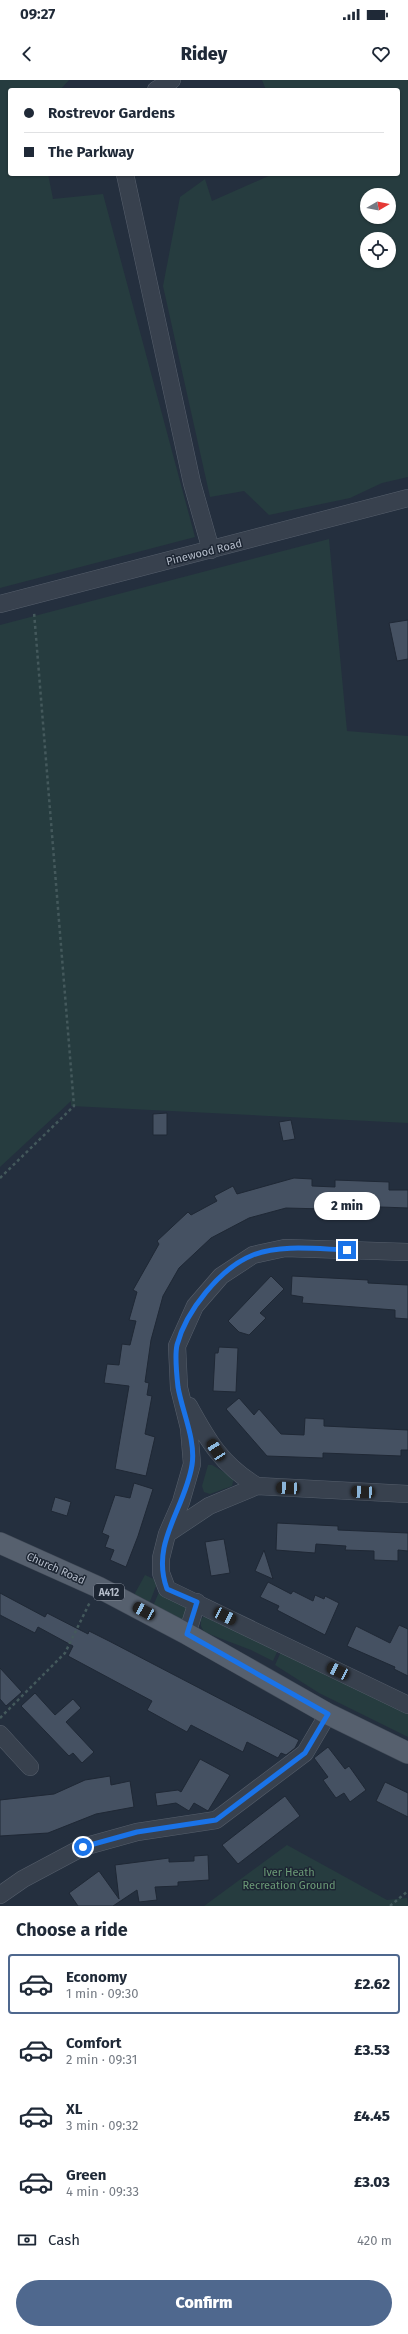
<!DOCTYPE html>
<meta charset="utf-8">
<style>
:root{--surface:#fff;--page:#f2f2f3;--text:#1f2937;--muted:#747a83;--line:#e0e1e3;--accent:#4f688e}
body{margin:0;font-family:"Fira Sans",sans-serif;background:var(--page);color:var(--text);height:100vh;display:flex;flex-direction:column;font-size:15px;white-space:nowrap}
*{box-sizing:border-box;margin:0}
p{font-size:13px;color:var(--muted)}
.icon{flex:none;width:22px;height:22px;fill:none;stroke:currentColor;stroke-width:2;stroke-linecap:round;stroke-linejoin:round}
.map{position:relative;height:1826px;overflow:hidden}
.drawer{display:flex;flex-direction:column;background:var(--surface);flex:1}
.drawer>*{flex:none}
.hud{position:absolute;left:8px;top:8px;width:392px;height:88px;border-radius:4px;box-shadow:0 1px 3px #0004;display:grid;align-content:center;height:88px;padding:0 16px;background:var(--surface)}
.needle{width:26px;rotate:80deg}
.fabs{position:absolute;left:360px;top:108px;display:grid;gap:8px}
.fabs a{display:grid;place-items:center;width:36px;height:36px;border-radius:50%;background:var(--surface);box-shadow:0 1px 3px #0004;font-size:20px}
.end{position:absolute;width:18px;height:18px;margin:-9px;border:5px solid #1a73e8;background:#fff;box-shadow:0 0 0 2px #fff}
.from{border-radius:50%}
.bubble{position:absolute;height:28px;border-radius:14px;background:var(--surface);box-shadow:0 1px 3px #0004;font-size:13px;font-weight:800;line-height:28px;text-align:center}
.car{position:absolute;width:12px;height:24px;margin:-12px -6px;border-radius:5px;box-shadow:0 0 3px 1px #0007;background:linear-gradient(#222 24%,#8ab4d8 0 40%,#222 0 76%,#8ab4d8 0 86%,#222 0)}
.hud b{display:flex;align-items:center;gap:14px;height:38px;font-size:15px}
.hud b+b{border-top:1px solid var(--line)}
.hud i{width:10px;height:10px;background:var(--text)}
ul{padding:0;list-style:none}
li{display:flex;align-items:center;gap:12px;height:60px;margin:0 8px 6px;padding:0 8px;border:2px solid transparent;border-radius:4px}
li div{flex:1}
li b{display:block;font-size:15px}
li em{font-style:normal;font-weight:800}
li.on{border-color:var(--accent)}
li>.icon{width:36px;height:36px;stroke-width:1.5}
h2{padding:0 16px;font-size:18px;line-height:48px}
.pay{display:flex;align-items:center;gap:10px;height:44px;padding:0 16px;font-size:15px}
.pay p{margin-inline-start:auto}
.button{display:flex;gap:8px;margin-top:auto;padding:8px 16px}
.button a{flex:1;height:46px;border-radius:24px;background:var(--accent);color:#fff;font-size:16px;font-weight:800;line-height:46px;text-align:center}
.status{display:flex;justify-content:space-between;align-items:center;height:28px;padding:0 20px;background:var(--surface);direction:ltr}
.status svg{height:11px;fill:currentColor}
header{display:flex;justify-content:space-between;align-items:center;height:52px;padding:0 16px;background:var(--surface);font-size:18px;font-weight:800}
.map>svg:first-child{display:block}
</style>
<div class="status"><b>09:27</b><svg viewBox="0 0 49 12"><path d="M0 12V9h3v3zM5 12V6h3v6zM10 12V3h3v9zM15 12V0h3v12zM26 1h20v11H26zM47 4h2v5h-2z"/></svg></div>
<header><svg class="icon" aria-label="back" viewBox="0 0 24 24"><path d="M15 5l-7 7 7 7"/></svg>Ridey<svg class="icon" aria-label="heart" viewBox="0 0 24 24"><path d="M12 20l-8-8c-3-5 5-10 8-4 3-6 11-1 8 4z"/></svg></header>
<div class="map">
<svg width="408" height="1826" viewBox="0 0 408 1826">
<rect width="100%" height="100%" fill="#242f3e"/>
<path fill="#263c3f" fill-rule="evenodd" d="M 0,0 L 69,0 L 60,10 L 10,10 L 10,94 L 48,94 L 53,119 L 103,114 L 195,457 L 0,508 Z
M 262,0 L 408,0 L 408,397 L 382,403 L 350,418 L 269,435 L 244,411 L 210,417 L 163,206 L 180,117 L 205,99 L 212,121 L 273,94 L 398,94 L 398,10 L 266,10 ZM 367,115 L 389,115 L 389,137 L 367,137 ZM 367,159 L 389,159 L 389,181 L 367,181 Z
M 329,459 L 347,651 L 408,656 L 408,1043 L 71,1026 L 71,1021 L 0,1087 L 0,545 Z
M 208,1385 L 212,1385 L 234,1398 L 232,1406 L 210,1414 L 204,1412 L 202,1406 Z
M 145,1495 L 158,1501 L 149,1524 L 134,1515 Z
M 163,1503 L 193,1534 L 181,1541 L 153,1526 Z
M 209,1532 L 281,1563 L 273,1581 L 251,1570 L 204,1552 L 201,1546 L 201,1539 Z
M 284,1565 L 408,1627 L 408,1657 L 319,1613 L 275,1585 Z
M 287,1765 L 387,1820 L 407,1818 L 408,1826 L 204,1826 Z"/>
<path fill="#455162" stroke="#1f2835" d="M 408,540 L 408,579 L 397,581 L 389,543 Z
M 167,1033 L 167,1055 L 153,1055 L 153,1034 Z
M 291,1040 L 295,1059 L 283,1061 L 279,1042 Z
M 294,1098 L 312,1099 L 312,1106 L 335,1107 L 335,1100 L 389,1102 L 389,1110 L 408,1110 L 408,1128 L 326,1125 L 325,1129 L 286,1128 L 249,1138 L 211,1158 L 179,1188 L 163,1216 L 151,1260 L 145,1302 L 149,1303 L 147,1315 L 152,1316 L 145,1354 L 155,1357 L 146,1396 L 115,1389 L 129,1306 L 104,1303 L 107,1284 L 119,1285 L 122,1264 L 130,1265 L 136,1241 L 129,1240 L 137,1212 L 133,1210 L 159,1164 L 157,1161 L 188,1132 L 191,1135 L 217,1121 L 214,1116 L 233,1106 L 237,1114 Z
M 271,1196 L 284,1209 L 260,1233 L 266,1238 L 249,1255 L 239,1252 L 228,1241 Z
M 292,1196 L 368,1200 L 368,1203 L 408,1205 L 408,1239 L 395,1238 L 395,1230 L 302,1223 L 303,1217 L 291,1215 Z
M 219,1267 L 238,1268 L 236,1312 L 213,1311 L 215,1273 L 218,1273 Z
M 239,1318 L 254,1335 L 259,1329 L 281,1354 L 304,1355 L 305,1338 L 324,1339 L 324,1346 L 408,1350 L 408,1370 L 401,1370 L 401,1376 L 323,1373 L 323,1378 L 267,1376 L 226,1329 Z
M 134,1403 L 153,1409 L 138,1456 L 126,1487 L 110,1480 L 114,1470 L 105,1467 L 109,1456 L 102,1453 L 115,1415 L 130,1418 Z
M 55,1417 L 71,1422 L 67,1436 L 51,1431 Z
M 277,1443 L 338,1446 L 338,1450 L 408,1453 L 408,1471 L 398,1470 L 398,1481 L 374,1480 L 374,1471 L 345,1470 L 346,1466 L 316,1464 L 315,1473 L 276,1470 Z
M 224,1459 L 230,1493 L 211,1496 L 205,1462 Z
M 264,1470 L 273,1499 L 255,1491 Z
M 268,1502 L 291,1514 L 293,1511 L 313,1521 L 315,1515 L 324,1519 L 325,1516 L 339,1523 L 325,1555 L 277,1530 L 279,1526 L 260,1517 Z
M 0,1513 L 45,1537 L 47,1533 L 88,1554 L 89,1551 L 109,1561 L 299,1660 L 295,1668 L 286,1675 L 281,1673 L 278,1678 L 247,1662 L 243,1672 L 191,1645 L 187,1652 L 147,1630 L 152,1621 L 68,1576 L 73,1566 L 38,1547 L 35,1553 L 0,1535 Z
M 399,1545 L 408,1549 L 408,1596 L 394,1589 L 395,1587 L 347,1566 L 356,1546 L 390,1563 Z
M 0,1588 L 22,1612 L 6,1626 L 0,1619 Z
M 35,1613 L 55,1635 L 73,1619 L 81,1628 L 66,1642 L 94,1672 L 82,1683 L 73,1673 L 69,1676 L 21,1626 Z
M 328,1667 L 345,1689 L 349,1686 L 366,1710 L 350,1722 L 344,1713 L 336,1718 L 323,1700 L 328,1697 L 314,1678 Z
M 200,1679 L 230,1695 L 208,1731 L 194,1723 L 189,1731 L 176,1723 L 157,1726 L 155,1713 L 178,1710 L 181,1712 Z
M 110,1696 L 111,1705 L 130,1701 L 134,1727 L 96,1734 L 48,1753 L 0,1756 L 0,1720 L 54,1714 L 85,1700 Z
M 385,1702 L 408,1713 L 408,1737 L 376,1721 Z
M 285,1716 L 300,1736 L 238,1784 L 222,1765 Z
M 208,1775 L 209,1800 L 178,1802 L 178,1806 L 155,1807 L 157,1820 L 139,1822 L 137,1810 L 113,1826 L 78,1826 L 69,1813 L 99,1791 L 119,1819 L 115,1785 L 169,1778 L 169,1782 L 194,1781 L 194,1776 Z"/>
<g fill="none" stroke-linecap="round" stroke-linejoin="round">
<defs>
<path id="minor" d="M 156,10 L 172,0
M 125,94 L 192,403 L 211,470
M 0,524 L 408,418
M 408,1172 L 285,1168 L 253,1175 L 221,1196 L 195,1226 L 177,1266 L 179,1308 L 189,1348 L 192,1384 L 181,1422 L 167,1454 L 161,1478 L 161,1493 L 167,1509 L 408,1625
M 189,1326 C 208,1361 222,1385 257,1406
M 167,1454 L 209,1426 L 257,1406 L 408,1414
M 187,1554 L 197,1522
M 0,1654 L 30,1687
M 0,1815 L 23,1799 L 83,1767 L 137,1752 L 216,1740 L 305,1673 L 328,1634"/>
<path id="major" d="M 0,1463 L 98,1507 L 187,1554 L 328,1634 L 408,1673"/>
</defs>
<use href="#minor" stroke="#565f6c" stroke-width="18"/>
<use href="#major" stroke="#414a57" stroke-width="22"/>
<path stroke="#44595c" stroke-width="2.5" stroke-dasharray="3 3" stroke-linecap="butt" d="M 0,1098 L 74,1026 L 34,532
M 0,1638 L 65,1573 L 90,1522
M 390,1826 L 408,1811"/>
<use href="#minor" stroke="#38414e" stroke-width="17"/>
<use href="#major" stroke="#56606e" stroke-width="21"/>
</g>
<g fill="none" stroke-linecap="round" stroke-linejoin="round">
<path stroke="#1a73e8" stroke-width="5" d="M 83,1767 L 137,1752 L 216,1740 L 305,1673 L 328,1634 L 187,1554 L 197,1522 L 167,1509 C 150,1463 185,1429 192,1385 C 196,1360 182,1331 178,1307 C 177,1298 175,1274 177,1265 C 186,1231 220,1188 253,1175 C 282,1164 317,1169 347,1170"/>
</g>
<g text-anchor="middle" stroke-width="3" stroke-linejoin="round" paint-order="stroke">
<rect fill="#1d2633" stroke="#878f9c" stroke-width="1" x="94" y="1504" width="30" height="16" rx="3"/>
<g font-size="10" font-weight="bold" fill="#b4bcc9">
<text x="109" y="1516">A412</text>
</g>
<g font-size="11" fill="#b4bcc9" stroke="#1d2633">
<text transform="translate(204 472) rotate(-14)" y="4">Pinewood Road</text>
<text transform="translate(56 1488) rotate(24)" y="4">Church Road</text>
</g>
<g font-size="11" fill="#6b9a76" stroke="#1d2633">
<text x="289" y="1796">Iver Heath<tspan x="289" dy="13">Recreation Ground</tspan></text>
</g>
</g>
</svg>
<div class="fabs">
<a><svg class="needle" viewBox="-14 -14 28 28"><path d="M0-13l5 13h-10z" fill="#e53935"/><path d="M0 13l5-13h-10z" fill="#747a83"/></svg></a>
<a><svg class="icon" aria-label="locate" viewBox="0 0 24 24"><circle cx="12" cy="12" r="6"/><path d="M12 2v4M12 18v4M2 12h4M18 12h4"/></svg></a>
</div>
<i class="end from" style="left:83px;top:1767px"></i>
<i class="end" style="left:347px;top:1170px"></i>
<div class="bubble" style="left:314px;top:1112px;width:66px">2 min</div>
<i class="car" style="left:216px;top:1370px;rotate:327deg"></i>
<i class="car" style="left:288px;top:1408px;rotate:273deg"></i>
<i class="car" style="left:363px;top:1412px;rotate:273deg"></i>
<i class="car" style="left:144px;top:1531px;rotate:298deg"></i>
<i class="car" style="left:225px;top:1536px;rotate:116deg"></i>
<i class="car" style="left:338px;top:1591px;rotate:296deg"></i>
<div class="hud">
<b><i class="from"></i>Rostrevor Gardens</b>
<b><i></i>The Parkway</b>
</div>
</div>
<section class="drawer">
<h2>Choose a ride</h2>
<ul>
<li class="on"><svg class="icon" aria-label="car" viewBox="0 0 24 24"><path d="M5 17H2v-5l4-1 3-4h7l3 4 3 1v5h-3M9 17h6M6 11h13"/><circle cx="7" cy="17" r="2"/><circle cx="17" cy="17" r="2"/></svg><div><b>Economy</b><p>1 min · 09:30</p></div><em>£2.62</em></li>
<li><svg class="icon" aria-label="car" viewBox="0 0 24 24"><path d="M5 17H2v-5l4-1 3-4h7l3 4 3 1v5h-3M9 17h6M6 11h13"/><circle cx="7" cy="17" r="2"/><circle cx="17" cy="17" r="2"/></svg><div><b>Comfort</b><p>2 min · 09:31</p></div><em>£3.53</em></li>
<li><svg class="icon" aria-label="car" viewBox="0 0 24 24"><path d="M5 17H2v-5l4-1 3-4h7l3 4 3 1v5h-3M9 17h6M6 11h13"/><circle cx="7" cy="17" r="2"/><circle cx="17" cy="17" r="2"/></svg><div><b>XL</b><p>3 min · 09:32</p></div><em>£4.45</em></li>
<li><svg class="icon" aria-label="car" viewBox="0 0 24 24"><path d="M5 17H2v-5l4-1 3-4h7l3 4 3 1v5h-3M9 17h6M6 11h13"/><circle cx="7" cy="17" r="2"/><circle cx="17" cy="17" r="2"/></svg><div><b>Green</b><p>4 min · 09:33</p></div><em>£3.03</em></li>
</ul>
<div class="pay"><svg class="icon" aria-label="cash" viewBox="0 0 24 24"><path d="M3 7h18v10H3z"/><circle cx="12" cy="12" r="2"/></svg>Cash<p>420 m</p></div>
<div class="button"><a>Confirm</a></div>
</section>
